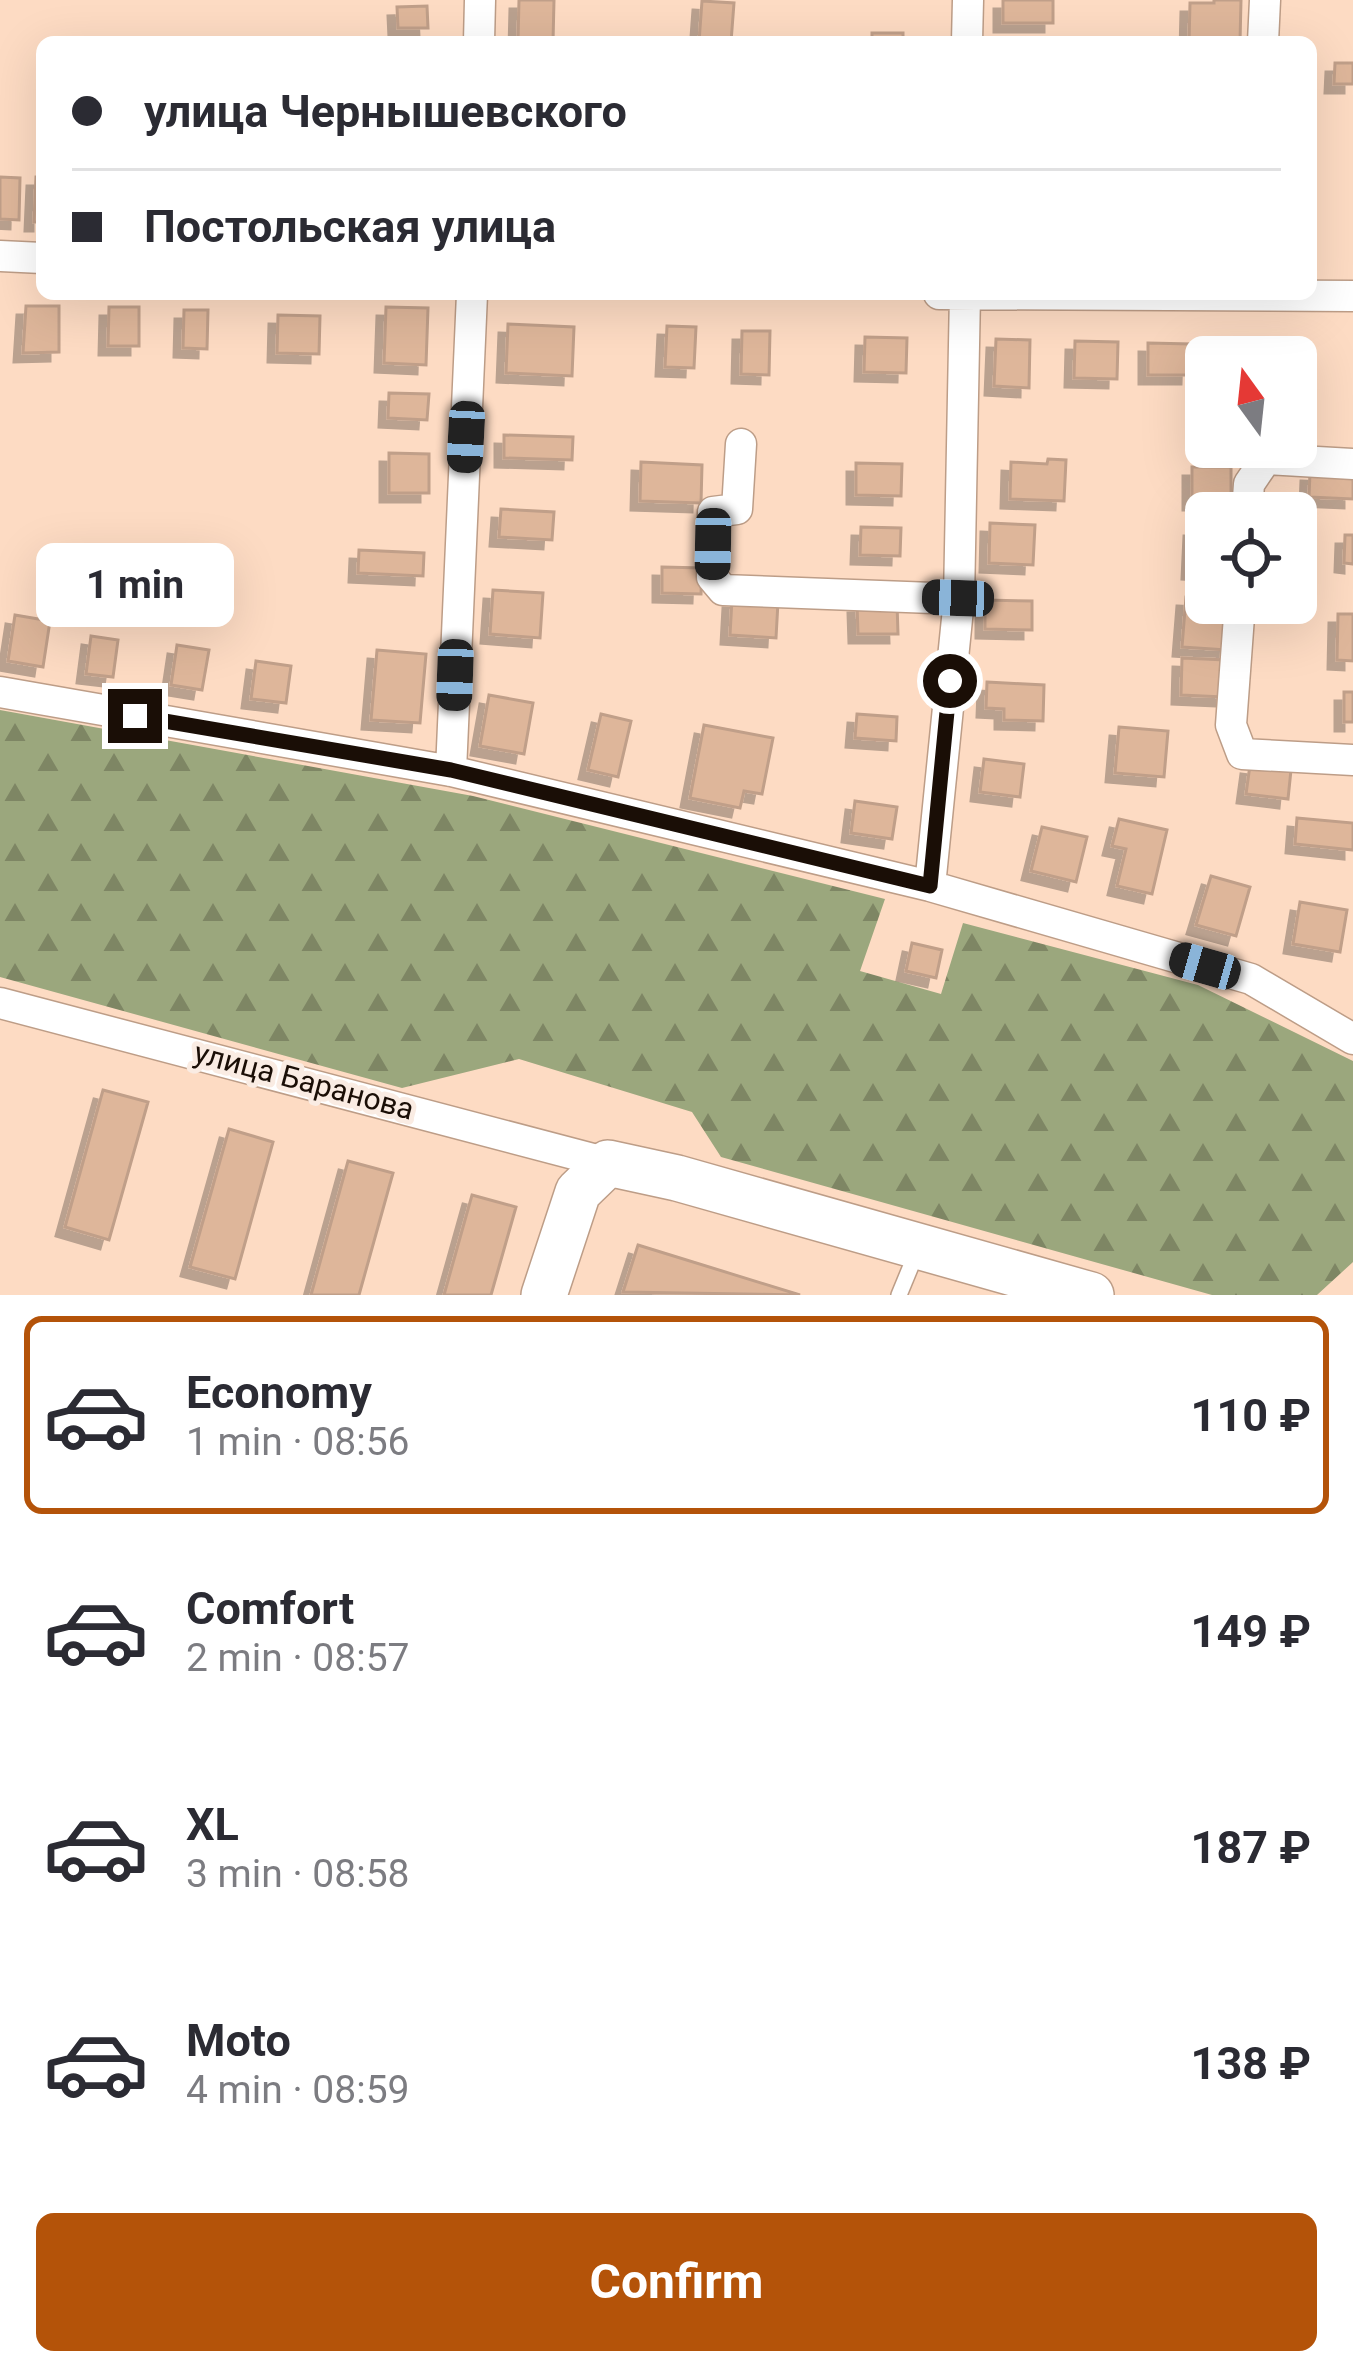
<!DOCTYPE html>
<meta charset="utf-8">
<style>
:root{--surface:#fff;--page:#f7f7f7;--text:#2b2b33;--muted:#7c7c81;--line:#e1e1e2;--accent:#b45309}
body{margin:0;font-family:Roboto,sans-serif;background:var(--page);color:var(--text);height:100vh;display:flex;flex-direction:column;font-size:45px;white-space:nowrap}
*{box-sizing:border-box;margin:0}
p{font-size:39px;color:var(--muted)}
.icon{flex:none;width:66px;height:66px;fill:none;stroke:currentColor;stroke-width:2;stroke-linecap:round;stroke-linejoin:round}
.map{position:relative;height:1295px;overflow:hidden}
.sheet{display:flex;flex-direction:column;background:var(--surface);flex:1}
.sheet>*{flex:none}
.hud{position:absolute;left:36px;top:36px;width:1281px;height:264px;border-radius:18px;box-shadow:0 12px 48px #0002;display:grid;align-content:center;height:264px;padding:0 36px;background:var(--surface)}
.needle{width:78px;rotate:345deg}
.controls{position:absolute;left:1185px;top:336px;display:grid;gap:24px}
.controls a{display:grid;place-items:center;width:132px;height:132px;border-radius:18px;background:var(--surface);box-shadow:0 12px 48px #0002;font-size:60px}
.end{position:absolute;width:54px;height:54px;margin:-27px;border:15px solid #1a0e06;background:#fff;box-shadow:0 0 0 6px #fff}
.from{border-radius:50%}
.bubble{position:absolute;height:84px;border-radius:18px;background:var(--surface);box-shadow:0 12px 48px #0002;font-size:39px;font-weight:700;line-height:84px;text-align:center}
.car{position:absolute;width:36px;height:72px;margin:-36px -18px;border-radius:15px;box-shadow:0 0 9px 3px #0007;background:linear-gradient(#222 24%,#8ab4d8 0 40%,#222 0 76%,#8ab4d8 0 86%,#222 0)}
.hud b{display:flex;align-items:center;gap:42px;height:114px;font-size:45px}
.hud b+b{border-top:3px solid var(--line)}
.hud i{width:30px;height:30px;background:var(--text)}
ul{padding:21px 0 0;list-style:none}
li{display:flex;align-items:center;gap:36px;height:198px;margin:0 24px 18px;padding:0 12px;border:6px solid transparent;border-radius:18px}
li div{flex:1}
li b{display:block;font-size:45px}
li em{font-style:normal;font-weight:700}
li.current{border-color:var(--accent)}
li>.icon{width:108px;height:108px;stroke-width:1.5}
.action{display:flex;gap:24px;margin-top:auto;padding:24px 36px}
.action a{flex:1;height:138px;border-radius:18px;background:var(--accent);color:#fff;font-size:48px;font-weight:700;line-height:138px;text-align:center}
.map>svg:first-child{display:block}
</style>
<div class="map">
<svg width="1353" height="1295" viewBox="0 0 1353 1295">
<defs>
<pattern id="forest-firs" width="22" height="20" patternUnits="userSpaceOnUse" patternTransform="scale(3)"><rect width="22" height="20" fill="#9ba77d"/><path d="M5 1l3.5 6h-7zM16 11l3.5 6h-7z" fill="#7e8664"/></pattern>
<filter id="shadow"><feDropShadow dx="-9" dy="9" stdDeviation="0" flood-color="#0004"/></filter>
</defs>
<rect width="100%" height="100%" fill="#fddbc3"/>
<path fill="url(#forest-firs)" d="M 0,710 L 473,796 L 885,899 L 860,971 L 941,994 L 963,923 L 1198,985 L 1353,1061 L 1353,1262 L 1317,1295 L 1212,1295 L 721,1157 L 692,1112 L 519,1059 L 402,1088 L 0,977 Z"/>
<path fill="#deb69a" stroke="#c09f89" stroke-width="3" filter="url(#shadow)" d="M 519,0 L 554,0 L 553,42 L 518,40 Z
M 1003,0 L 1053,0 L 1053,23 L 1003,23 Z
M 1214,0 L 1241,0 L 1240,42 L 1189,42 L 1190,3 L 1214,3 Z
M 702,1 L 734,3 L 731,42 L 699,42 Z
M 427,6 L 428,28 L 398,28 L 397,7 Z
M 872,33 L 903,33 L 903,42 L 872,42 Z
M 1335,63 L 1353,63 L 1353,84 L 1334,84 Z
M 0,177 L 20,178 L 19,220 L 0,219 Z
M 36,177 L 42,177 L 42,222 L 34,222 Z
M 26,306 L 59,306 L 59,352 L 23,353 Z
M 109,307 L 139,307 L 139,346 L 108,346 Z
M 386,307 L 428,308 L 426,365 L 384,363 Z
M 184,310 L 208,310 L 207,349 L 183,348 Z
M 278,315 L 320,316 L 319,354 L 277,353 Z
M 508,324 L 574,327 L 572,376 L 506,373 Z
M 667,326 L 696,327 L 694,368 L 665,367 Z
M 742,331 L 770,331 L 769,375 L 741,374 Z
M 865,337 L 907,338 L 906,373 L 864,372 Z
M 996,339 L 1030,340 L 1029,388 L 994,386 Z
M 1075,341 L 1118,342 L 1117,379 L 1074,378 Z
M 1148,343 L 1191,344 L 1190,375 L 1148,375 Z
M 1274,347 L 1308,347 L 1309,374 L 1296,374 L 1296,357 L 1274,357 Z
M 389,393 L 429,394 L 427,420 L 388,418 Z
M 504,435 L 573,437 L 572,460 L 504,458 Z
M 389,453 L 429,454 L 429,493 L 389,493 Z
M 1048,459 L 1066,460 L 1064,501 L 1010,499 L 1011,462 L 1047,464 Z
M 641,462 L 702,465 L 701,503 L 640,501 Z
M 856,463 L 902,464 L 901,496 L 856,495 Z
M 1192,467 L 1231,467 L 1231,501 L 1192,501 Z
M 1310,472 L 1353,474 L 1353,499 L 1309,497 Z
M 501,509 L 554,512 L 552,540 L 499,537 Z
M 990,523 L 1035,525 L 1033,565 L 989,563 Z
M 861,527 L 901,528 L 900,556 L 860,555 Z
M 1193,527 L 1206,528 L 1206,571 L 1191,570 Z
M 1345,535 L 1353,535 L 1353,564 L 1344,563 Z
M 359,550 L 424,553 L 423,576 L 358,573 Z
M 662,567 L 702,568 L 701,594 L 662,593 Z
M 493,590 L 543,593 L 540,638 L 490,634 Z
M 1186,597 L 1206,598 L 1206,603 L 1230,603 L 1227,650 L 1182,647 Z
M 732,599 L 778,602 L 776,638 L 730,635 Z
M 985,600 L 1032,601 L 1032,630 L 985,629 Z
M 897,603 L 898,634 L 858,634 L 857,604 Z
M 1338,614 L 1353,614 L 1353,661 L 1337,660 Z
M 15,615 L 50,621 L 43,667 L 8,661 Z
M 91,636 L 118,640 L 113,677 L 86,674 Z
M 177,645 L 209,650 L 202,690 L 171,685 Z
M 377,650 L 426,654 L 420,723 L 371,720 Z
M 1182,658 L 1226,660 L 1224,697 L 1181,695 Z
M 256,661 L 291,666 L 286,703 L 251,699 Z
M 987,682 L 1044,685 L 1043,721 L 1004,720 L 1004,709 L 986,708 Z
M 1344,692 L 1353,692 L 1353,722 L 1344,722 Z
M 489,695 L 533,703 L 524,754 L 480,746 Z
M 601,714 L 631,721 L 618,777 L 588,770 Z
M 857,714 L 897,717 L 896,741 L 855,738 Z
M 704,725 L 773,738 L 762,794 L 744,791 L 740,808 L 690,798 Z
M 1119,727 L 1168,731 L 1164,777 L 1115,773 Z
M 984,759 L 1024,764 L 1020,797 L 980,792 Z
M 1250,765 L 1291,770 L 1288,799 L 1246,794 Z
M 855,801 L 897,807 L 892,839 L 851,833 Z
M 1297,818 L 1353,823 L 1353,850 L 1295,844 Z
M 1119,819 L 1167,830 L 1152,894 L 1117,886 L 1126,849 L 1112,846 Z
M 1042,827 L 1087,837 L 1076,882 L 1031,871 Z
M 1211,876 L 1250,887 L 1236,936 L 1196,925 Z
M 1300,902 L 1347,910 L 1340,952 L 1293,944 Z
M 912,943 L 942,950 L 936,978 L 906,971 Z
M 103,1090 L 148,1102 L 109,1240 L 65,1227 Z
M 229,1129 L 273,1142 L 235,1279 L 190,1267 Z
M 348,1161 L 393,1173 L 359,1295 L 311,1295 Z
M 472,1195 L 516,1207 L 491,1295 L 444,1295 Z
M 638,1245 L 800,1295 L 623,1292 Z"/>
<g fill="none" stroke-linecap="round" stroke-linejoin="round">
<defs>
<path id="lane" d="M 899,1295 L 918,1249"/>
<path id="street" d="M 479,42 L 480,0
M 967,42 L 968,0
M 1263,42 L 1265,0
M 0,256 L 42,258
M 939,294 L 1353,296
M 741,444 L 737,509 L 713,512 L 712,577 L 723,590 L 959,599
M 1247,513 L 1249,484 L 1266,459 L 1353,464
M 1240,603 L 1231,725 L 1242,754 L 1353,760
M 0,692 L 451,771 L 930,886 L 1251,979 L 1353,1039
M 451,771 L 472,294
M 930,886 L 959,599 L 965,294
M 0,1003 L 608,1163"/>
<path id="secondary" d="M 544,1295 L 578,1192 L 608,1163 L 677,1178 L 1091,1295"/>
</defs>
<use href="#lane" stroke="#bd9d87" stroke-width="18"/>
<use href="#street" stroke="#bd9d87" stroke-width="33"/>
<use href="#secondary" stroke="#bd9d87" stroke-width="48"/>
<use href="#lane" stroke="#fff" stroke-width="15"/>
<use href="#street" stroke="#fff" stroke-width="30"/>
<use href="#secondary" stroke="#fff" stroke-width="45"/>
</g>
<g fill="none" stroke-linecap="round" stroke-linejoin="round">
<path stroke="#1a0e06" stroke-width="15" d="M 135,716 L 451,770 L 930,886 L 950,681"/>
</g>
<g text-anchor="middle" stroke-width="10" stroke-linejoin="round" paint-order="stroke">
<g font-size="30" fill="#1a0e06" stroke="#faece3">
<text transform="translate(304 1081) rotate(15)" y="10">улица Баранова</text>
</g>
</g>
</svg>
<div class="controls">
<a><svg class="needle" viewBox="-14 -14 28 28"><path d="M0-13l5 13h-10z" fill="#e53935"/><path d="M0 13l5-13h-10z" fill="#7c7c81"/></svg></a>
<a><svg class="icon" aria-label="locate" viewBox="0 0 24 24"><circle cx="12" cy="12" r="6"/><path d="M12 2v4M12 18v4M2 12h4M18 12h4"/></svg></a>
</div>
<i class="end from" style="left:950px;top:681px"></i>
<i class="end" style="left:135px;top:716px"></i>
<div class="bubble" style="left:36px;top:543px;width:198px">1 min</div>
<i class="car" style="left:466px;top:437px;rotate:183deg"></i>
<i class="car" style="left:713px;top:544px;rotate:181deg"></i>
<i class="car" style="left:958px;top:598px;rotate:272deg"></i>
<i class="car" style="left:455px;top:675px;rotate:182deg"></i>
<i class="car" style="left:1205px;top:966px;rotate:286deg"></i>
<div class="hud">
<b><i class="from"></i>улица Чернышевского</b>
<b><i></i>Постольская улица</b>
</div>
</div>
<section class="sheet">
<ul>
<li class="current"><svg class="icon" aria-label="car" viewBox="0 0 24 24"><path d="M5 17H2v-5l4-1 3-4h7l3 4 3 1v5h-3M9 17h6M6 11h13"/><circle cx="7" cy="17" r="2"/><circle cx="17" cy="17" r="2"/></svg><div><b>Economy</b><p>1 min · 08:56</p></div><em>110 ₽</em></li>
<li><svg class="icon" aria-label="car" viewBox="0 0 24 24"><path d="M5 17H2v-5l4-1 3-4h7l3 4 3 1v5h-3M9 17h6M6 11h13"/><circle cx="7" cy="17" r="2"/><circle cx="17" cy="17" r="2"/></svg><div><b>Comfort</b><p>2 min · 08:57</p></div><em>149 ₽</em></li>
<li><svg class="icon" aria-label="car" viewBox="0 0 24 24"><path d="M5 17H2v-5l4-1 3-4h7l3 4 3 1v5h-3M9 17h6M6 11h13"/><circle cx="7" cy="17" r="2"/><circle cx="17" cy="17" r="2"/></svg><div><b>XL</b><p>3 min · 08:58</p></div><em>187 ₽</em></li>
<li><svg class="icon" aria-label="car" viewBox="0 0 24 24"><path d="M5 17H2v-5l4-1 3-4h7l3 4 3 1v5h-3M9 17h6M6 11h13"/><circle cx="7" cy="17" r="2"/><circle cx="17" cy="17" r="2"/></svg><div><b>Moto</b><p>4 min · 08:59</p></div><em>138 ₽</em></li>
</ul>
<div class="action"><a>Confirm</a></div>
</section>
